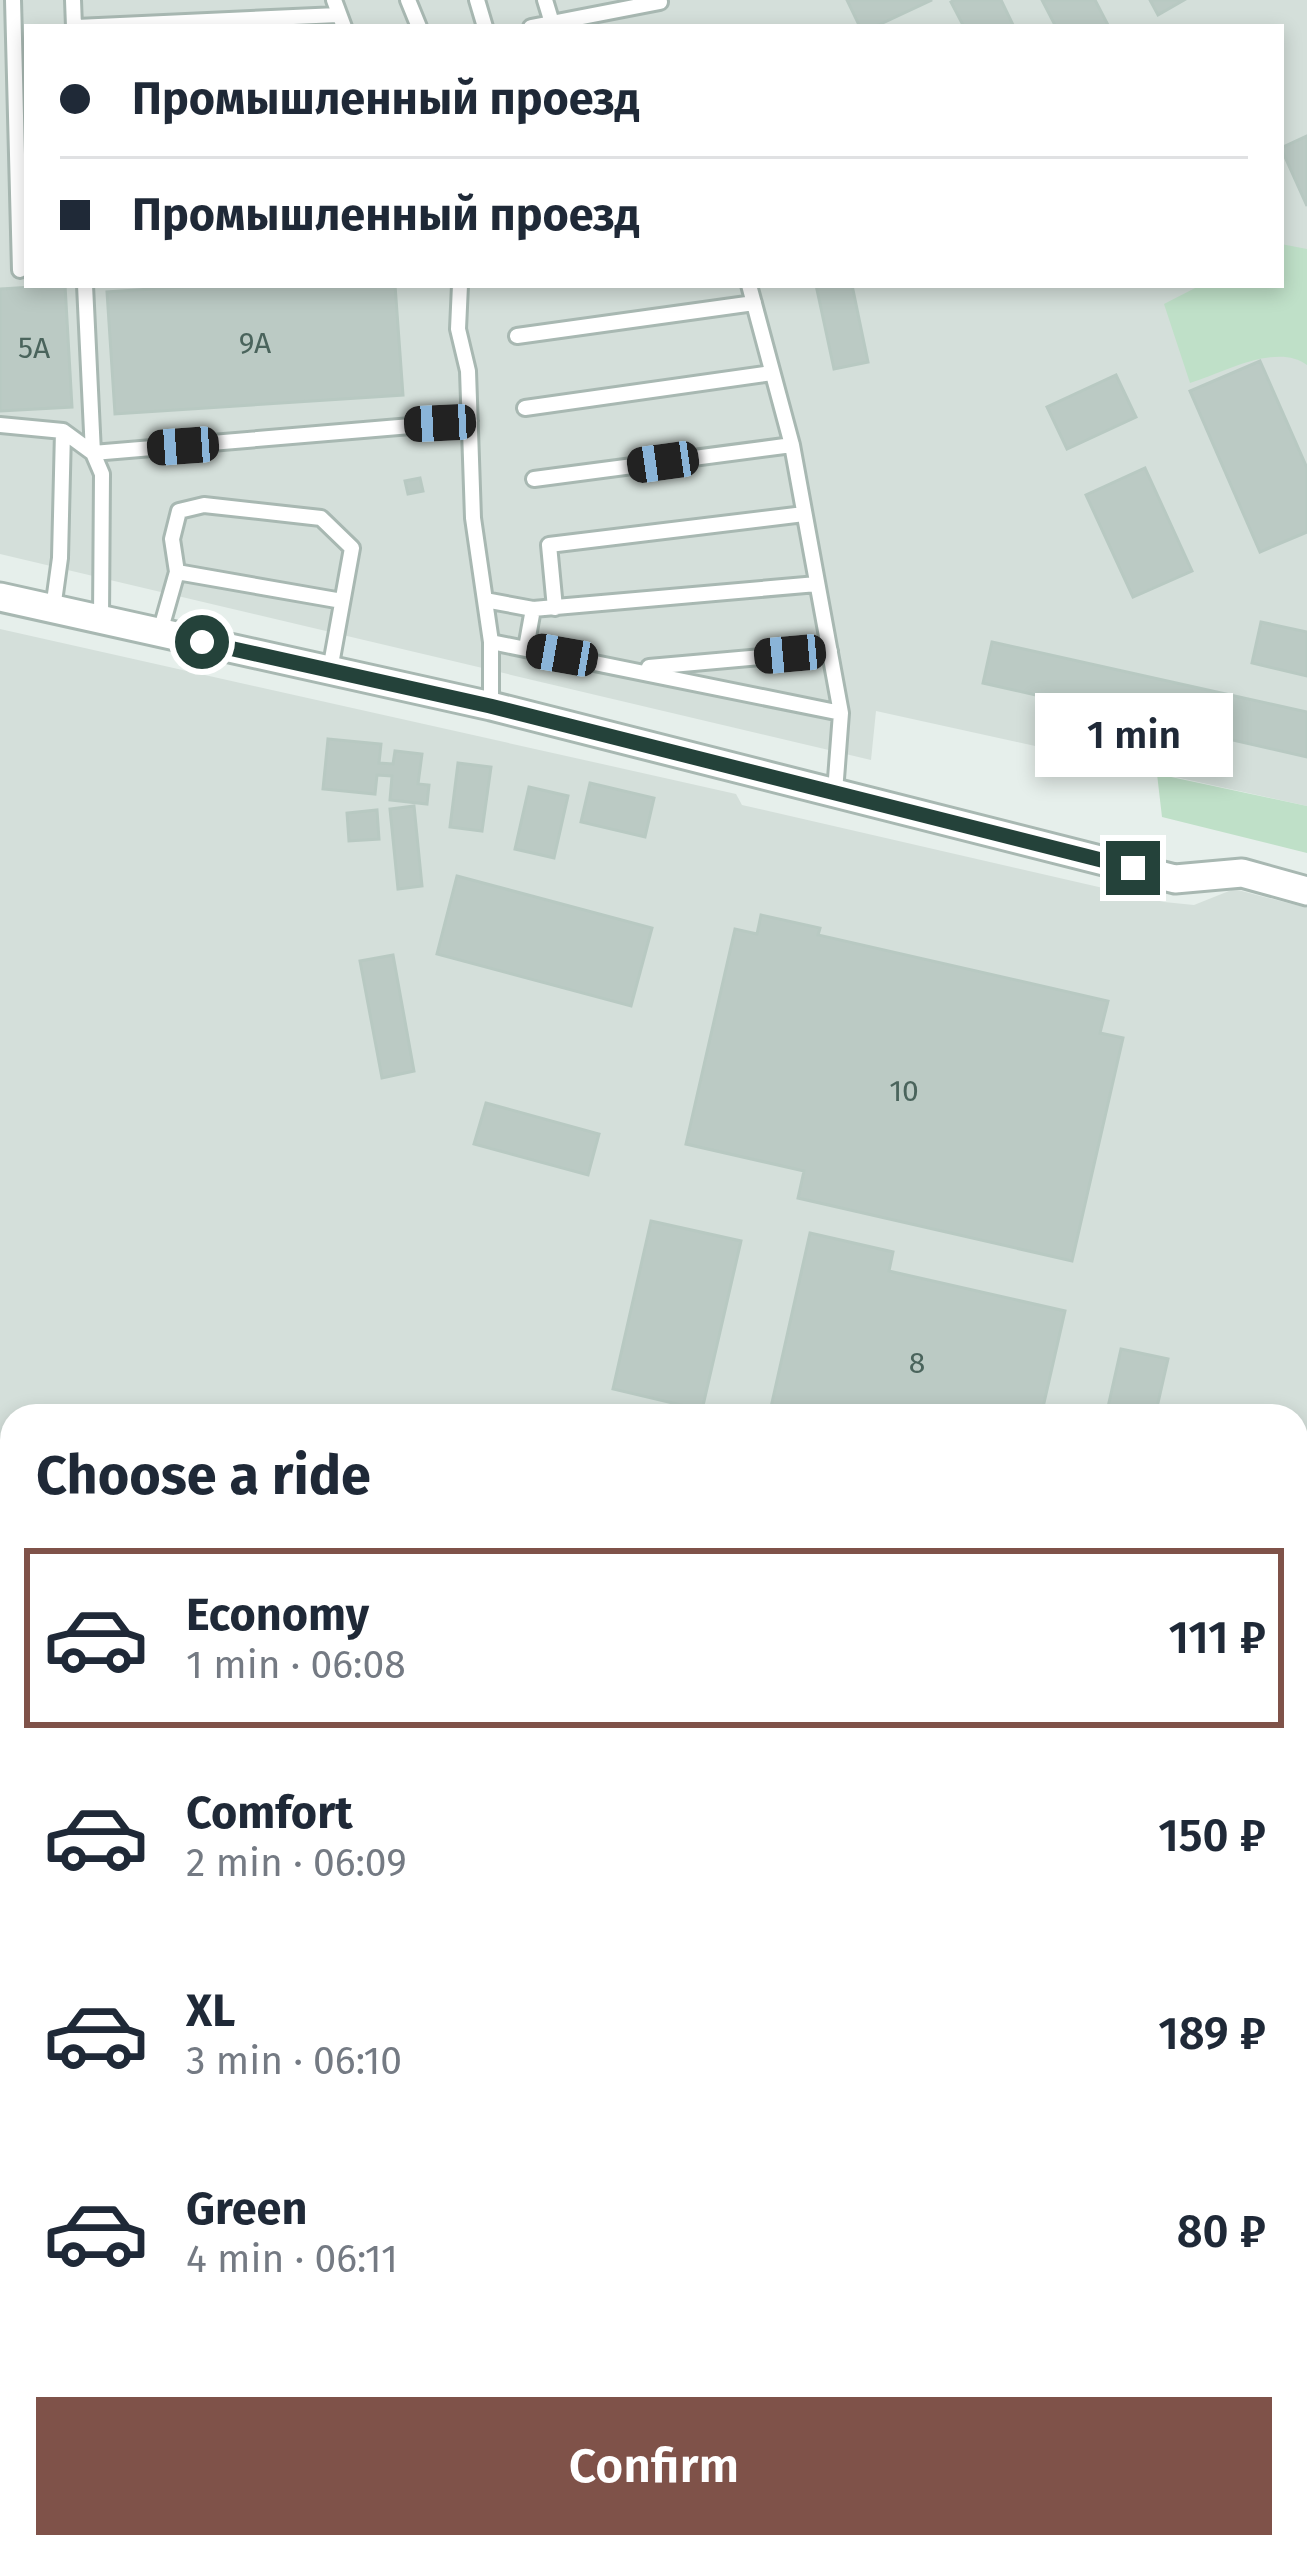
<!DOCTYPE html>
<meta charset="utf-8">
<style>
:root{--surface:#fff;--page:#f2f2f3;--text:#1f2937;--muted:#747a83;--line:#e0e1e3;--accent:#7f5249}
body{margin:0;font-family:"Fira Sans",sans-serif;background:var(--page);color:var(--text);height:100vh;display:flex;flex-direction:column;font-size:45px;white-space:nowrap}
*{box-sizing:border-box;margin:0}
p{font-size:39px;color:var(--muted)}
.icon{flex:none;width:66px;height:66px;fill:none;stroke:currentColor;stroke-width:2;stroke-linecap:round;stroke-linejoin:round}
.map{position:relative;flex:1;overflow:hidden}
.details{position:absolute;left:0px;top:1404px;width:1308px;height:1155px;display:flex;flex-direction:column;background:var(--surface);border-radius:36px 36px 0 0;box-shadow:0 6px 18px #0003}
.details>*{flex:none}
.top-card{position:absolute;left:24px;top:24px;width:1260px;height:264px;border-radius:0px;box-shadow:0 6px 18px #0003;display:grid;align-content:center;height:264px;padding:0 36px;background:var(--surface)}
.end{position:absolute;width:54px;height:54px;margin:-27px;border:15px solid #24423a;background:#fff;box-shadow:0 0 0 6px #fff}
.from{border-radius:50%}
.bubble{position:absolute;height:84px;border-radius:0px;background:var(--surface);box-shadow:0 6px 18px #0003;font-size:39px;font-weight:600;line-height:84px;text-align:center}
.car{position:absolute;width:36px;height:72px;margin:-36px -18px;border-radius:15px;box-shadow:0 0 9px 3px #0007;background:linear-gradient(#222 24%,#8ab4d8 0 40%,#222 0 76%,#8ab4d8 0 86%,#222 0)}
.top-card b{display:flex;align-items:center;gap:42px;height:114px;font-size:45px}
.top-card b+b{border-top:3px solid var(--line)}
.top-card i{width:30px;height:30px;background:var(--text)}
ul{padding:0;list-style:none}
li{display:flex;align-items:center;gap:36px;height:180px;margin:0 24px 18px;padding:0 12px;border:6px solid transparent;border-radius:0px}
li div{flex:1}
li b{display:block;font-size:45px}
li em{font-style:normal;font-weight:600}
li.active{border-color:var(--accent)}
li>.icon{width:108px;height:108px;stroke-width:1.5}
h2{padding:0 36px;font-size:54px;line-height:144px}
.primary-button{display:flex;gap:24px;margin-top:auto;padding:24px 36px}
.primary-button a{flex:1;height:138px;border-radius:0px;background:var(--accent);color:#fff;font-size:48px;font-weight:600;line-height:138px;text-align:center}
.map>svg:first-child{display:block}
</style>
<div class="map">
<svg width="1307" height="2558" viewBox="0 0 1307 2558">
<rect width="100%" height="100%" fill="#e6efeb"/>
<path fill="#d4dfda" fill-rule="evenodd" d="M 0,0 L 1307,0 L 1307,806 L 876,711 L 871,760 L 0,554 ZM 27,27 L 1281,27 L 1281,285 L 27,285 Z
M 0,629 L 736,794 L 742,805 L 1164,902 L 1194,905 L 1234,889 L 1307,908 L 1307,2558 L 0,2558 ZM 12,1416 L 1296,1416 L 1296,2547 L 12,2547 Z"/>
<path fill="#bfe0c8" d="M 1281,244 L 1307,249 L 1307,365 C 1277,342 1223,373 1190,383 L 1164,304 L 1201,285 L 1281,285 Z
M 1157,774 L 1307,806 L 1307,853 L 1162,817 Z"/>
<path fill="#bbcac4" stroke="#b8c9c2" stroke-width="3" d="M 847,0 L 932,0 L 874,27 L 860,27 Z
M 954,0 L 1001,0 L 1014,27 L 964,27 L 951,2 Z
M 1042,0 L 1095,0 L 1109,27 L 1056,27 Z
M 1150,0 L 1184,0 L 1158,15 Z
M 1307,136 L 1307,206 L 1281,148 Z
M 65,285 L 72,407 L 0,411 L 0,289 Z
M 212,285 L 395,285 L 403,395 L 115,414 L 107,292 Z
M 816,285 L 852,285 L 868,362 L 834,369 Z
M 1260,361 L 1307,468 L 1307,532 L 1260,552 L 1190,391 Z
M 1116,375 L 1136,417 L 1067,449 L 1047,407 Z
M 1145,468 L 1192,571 L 1133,597 L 1086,495 Z
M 420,478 L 423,491 L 408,494 L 405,481 Z
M 1261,622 L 1307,632 L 1307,676 L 1252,663 Z
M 992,642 L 1307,712 L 1307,757 L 983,683 Z
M 328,739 L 381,744 L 379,763 L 393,764 L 395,751 L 422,754 L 418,784 L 429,785 L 427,804 L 390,800 L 392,776 L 377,775 L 375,794 L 323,789 Z
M 458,763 L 491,767 L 482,831 L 450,827 Z
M 590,783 L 654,798 L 645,837 L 581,822 Z
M 529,787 L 568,796 L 554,858 L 515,849 Z
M 414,806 L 422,886 L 398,889 L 390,809 Z
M 377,810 L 379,839 L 349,841 L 347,813 Z
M 457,876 L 652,928 L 631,1006 L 437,954 Z
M 761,915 L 820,928 L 818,935 L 1108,1001 L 1100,1033 L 1123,1038 L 1072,1261 L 798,1198 L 804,1171 L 686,1144 L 735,929 L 757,934 Z
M 393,955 L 414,1071 L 382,1078 L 360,961 Z
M 486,1103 L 599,1134 L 588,1175 L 474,1144 Z
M 651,1221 L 741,1241 L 702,1410 L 613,1389 Z
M 810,1233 L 893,1252 L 889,1271 L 1065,1311 L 1041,1416 L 769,1416 Z
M 1121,1349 L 1168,1359 L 1155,1416 L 1106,1416 Z
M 12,1471 L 12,1568 L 0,1570 L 0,1474 Z
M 12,1634 L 12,1757 L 0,1759 L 0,1636 Z
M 12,1807 L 12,1847 L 0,1849 L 0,1809 Z
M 1296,1894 L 1307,1952 L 1307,2128 L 1296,2130 Z
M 12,1929 L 12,1976 L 0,1978 L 0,1931 Z
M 12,2020 L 12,2095 L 0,2098 L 0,2022 Z
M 1307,2202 L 1307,2282 L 1296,2247 L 1296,2205 Z
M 12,2213 L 12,2306 L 0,2308 L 0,2215 Z
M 12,2418 L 12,2516 L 0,2518 L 0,2420 Z
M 1048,2547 L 1272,2547 L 1275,2558 L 1051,2558 Z"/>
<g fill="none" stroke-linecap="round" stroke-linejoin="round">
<defs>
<path id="lane" d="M 13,0 L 20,270
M 73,0 L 74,27
M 334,0 L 344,27
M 408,0 L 419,27
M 477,0 L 485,27
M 545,0 L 552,23
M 77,27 L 338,15
M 531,27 L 660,2
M 85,285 L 93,453 L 102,474 L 101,619
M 460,285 L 458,329 L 468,371 L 473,518 L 491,642 L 491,706
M 749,285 L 792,445 L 841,713 L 835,792
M 517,336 L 754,303
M 525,408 L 772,373
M 0,425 L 63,431 L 93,453 L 470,421
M 534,479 L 792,445
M 177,572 L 342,601
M 485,600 L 533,609 L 817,584
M 555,608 L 549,545 L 804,514
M 53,609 L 60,558 L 63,431
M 160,632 L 177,572 L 172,539 L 179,511 L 204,505 L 321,518 L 352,548 L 330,670
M 491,642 L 841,713
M 526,648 L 533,609
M 649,667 L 830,651
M 0,1882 L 12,1880
M 0,2389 L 12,2387
M 1296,2447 L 1307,2445
M 1028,2547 L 1031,2558
M 897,2558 L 933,2547"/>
<path id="street" d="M 0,597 L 491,706 L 1175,879 L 1242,873 L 1307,891"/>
</defs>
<use href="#lane" stroke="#a8b8b2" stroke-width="20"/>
<use href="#street" stroke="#a8b8b2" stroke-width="33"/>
<use href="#lane" stroke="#fff" stroke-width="14"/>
<use href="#street" stroke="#fff" stroke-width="27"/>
</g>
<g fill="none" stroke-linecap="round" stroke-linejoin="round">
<path stroke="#24423a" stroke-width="15" d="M 202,642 L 490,706 L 1133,868"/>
</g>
<g text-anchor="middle" stroke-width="10" stroke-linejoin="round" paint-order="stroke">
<g font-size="30" fill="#4a645c">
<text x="255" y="353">9А</text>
<text x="34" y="358">5А</text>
<text x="904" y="1101">10</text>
<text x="917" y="1373">8</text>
</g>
</g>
</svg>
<i class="end from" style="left:202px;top:642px"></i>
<i class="end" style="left:1133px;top:868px"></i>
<div class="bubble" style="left:1035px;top:693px;width:198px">1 min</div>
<i class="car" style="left:440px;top:423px;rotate:267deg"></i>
<i class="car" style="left:183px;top:446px;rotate:266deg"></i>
<i class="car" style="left:663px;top:462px;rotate:262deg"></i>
<i class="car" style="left:790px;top:654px;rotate:265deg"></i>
<i class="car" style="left:562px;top:655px;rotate:280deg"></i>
<div class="top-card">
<b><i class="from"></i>Промышленный проезд</b>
<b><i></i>Промышленный проезд</b>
</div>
<section class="details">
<h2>Choose a ride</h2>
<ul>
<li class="active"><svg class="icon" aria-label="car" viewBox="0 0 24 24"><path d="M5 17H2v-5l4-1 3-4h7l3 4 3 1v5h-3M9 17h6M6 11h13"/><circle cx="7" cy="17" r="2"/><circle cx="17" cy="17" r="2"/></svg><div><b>Economy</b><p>1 min · 06:08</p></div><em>111 ₽</em></li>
<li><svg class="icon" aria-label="car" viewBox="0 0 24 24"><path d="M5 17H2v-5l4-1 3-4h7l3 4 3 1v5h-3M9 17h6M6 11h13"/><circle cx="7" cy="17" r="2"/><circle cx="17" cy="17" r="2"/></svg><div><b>Comfort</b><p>2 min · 06:09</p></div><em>150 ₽</em></li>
<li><svg class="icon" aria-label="car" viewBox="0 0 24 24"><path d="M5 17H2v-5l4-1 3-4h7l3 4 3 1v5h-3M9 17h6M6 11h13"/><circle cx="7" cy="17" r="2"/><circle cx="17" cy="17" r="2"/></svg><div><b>XL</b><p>3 min · 06:10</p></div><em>189 ₽</em></li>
<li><svg class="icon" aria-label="car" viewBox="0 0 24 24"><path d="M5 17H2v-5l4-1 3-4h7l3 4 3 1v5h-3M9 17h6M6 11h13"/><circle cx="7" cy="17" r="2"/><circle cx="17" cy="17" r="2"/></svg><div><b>Green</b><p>4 min · 06:11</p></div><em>80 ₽</em></li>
</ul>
<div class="primary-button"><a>Confirm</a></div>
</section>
</div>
